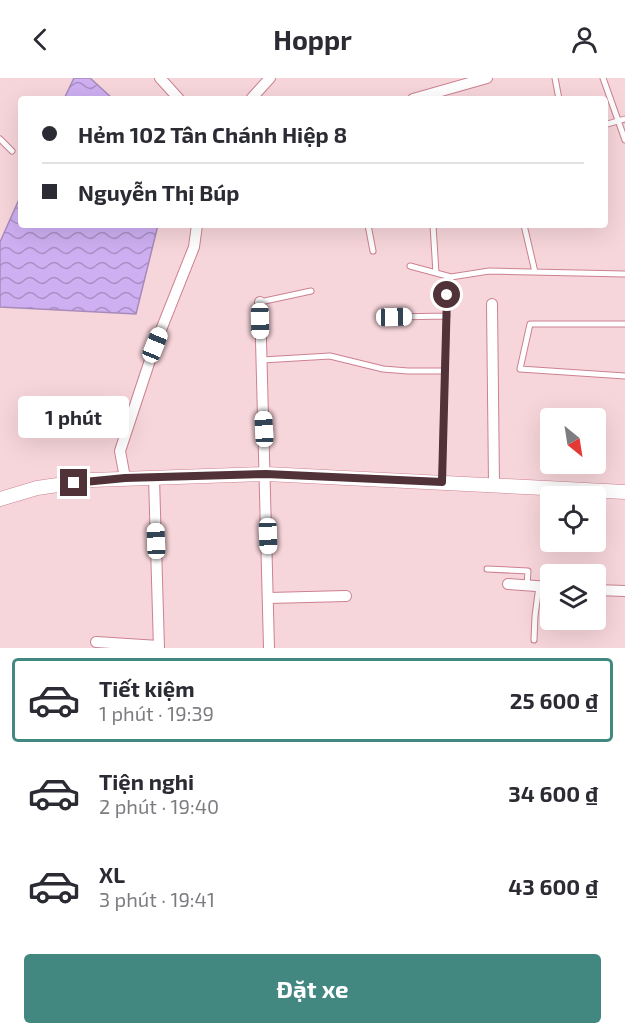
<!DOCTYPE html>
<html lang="vi">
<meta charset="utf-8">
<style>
:root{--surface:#fff;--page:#f2f2f3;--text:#2b2b33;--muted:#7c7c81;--line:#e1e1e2;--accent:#428881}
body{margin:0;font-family:"Exo 2",sans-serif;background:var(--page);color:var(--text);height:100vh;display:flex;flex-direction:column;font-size:22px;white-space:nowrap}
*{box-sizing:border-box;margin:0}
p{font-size:20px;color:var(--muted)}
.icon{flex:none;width:33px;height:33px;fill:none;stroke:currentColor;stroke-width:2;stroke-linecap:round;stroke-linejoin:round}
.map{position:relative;height:570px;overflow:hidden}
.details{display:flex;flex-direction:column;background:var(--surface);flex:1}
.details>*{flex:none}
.guide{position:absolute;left:18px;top:18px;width:590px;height:132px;border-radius:6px;box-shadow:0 6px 24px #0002;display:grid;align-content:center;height:132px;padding:0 24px;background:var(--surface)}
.needle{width:39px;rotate:150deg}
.tools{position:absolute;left:540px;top:330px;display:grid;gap:12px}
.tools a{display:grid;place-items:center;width:66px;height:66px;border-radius:6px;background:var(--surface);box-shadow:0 6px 24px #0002;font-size:30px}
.end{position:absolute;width:27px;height:27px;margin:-14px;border:8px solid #513238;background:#fff;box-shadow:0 0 0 3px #fff}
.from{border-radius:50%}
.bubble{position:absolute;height:42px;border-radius:6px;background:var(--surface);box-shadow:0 6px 24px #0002;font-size:20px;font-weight:700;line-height:42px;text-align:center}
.car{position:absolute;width:18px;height:36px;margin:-18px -9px;border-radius:8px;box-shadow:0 0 4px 2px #0007;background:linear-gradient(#fff 24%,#345 0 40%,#fff 0 76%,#345 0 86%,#fff 0)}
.guide b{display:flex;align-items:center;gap:21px;height:57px;font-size:22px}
.guide b+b{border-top:2px solid var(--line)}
.guide i{width:15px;height:15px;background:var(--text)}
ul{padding:10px 0 0;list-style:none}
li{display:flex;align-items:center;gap:18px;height:84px;margin:0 12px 9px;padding:0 12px;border:3px solid transparent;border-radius:6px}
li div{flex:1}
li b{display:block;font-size:22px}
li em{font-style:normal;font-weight:700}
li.current{border-color:var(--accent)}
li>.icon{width:54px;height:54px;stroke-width:1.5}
.primary-button{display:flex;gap:12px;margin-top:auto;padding:12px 24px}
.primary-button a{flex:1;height:69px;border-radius:6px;background:var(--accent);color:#fff;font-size:24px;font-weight:700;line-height:69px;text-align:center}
header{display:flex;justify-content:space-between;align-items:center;height:78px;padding:0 24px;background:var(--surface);font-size:27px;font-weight:700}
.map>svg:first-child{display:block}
</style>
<header><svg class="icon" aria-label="back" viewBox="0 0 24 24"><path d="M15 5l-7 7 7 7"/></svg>Hoppr<svg class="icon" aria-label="person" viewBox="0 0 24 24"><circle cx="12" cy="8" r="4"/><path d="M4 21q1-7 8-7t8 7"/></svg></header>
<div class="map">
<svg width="625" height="570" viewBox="0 0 625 570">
<defs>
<pattern id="water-waves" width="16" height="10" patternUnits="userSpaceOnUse" patternTransform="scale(1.5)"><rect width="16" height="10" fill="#ceaff2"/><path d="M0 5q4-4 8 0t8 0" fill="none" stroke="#aa8fc5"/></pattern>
</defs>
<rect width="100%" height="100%" fill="#f7d6db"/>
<path fill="url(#water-waves)" stroke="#a88aba" stroke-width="1.5" d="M 74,0 L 90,0 L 113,21 L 64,21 Z
M 21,117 L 21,147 L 158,147 L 136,236 L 0,229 L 0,164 Z"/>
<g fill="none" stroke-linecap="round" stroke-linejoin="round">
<defs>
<path id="service" d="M 555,0 L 559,21
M 603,0 L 625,62
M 604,47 L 625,41
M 0,61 L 12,73
M 368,147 L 373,173
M 433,147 L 436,195
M 524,147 L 535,194
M 410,188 L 451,199
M 260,224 L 311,213
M 394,239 L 447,238
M 625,246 L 530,246 L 520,291 L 625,298
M 262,282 L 330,278 L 383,291 L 408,293 L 445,293
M 442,403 L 447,217 L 451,199 L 489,193 L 625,196
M 487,491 L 528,493 L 527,507
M 534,562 L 535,538 L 539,508"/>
<path id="minor" d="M 160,0 L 179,21
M 251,21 L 270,0
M 413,21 L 487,0
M 260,224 L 269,570
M 492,226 L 494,406
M 125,400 L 120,373 L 155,267 L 194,169 L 197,147
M 154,400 L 159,570
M 508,506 L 550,509
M 596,512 L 625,513
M 269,520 L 346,518
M 96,564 L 159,568"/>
<path id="tertiary" d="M 0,421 L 37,410 L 92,402 L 266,396 L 625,414"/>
</defs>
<use href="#service" stroke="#cc8191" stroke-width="7"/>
<use href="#minor" stroke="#cc8191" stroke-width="12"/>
<use href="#tertiary" stroke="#cc8191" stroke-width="15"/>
<use href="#service" stroke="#fff" stroke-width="5"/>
<use href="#minor" stroke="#fff" stroke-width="10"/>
<use href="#tertiary" stroke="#fff" stroke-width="14"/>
</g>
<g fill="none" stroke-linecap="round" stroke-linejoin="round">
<path stroke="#513238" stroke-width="8" d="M 74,405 L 125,400 L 266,396 L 442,404 L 447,217"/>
</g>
</svg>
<div class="tools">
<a><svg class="needle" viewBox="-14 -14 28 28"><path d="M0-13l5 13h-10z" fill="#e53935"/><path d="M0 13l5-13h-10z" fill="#7c7c81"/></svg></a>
<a><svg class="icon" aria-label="locate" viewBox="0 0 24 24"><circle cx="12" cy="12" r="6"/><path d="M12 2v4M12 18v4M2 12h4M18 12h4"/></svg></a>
<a><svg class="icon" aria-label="layers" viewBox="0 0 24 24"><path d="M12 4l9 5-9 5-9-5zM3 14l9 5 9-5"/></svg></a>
</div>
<i class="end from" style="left:447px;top:217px"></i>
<i class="end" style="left:74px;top:405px"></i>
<div class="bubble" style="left:18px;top:318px;width:111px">1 phút</div>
<i class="car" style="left:394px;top:239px;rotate:89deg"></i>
<i class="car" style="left:260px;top:243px;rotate:179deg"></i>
<i class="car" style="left:155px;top:267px;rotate:22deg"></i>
<i class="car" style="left:264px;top:351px;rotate:357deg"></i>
<i class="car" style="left:268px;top:458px;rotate:178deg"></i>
<i class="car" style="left:156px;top:463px;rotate:358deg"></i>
<div class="guide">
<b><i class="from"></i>Hẻm 102 Tân Chánh Hiệp 8</b>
<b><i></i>Nguyễn Thị Búp</b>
</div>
</div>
<section class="details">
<ul>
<li class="current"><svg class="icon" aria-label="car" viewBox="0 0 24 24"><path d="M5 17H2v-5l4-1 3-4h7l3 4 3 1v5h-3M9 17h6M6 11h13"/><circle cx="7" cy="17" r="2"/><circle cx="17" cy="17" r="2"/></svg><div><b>Tiết kiệm</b><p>1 phút · 19:39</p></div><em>25 600 ₫</em></li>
<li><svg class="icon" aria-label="car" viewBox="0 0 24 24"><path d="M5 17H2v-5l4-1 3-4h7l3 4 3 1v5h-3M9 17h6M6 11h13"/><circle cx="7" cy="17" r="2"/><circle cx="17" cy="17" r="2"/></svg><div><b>Tiện nghi</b><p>2 phút · 19:40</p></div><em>34 600 ₫</em></li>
<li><svg class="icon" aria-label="car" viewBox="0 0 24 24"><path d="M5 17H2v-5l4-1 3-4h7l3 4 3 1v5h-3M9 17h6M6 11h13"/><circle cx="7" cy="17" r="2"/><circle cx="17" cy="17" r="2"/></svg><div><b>XL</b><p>3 phút · 19:41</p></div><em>43 600 ₫</em></li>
</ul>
<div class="primary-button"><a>Đặt xe</a></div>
</section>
